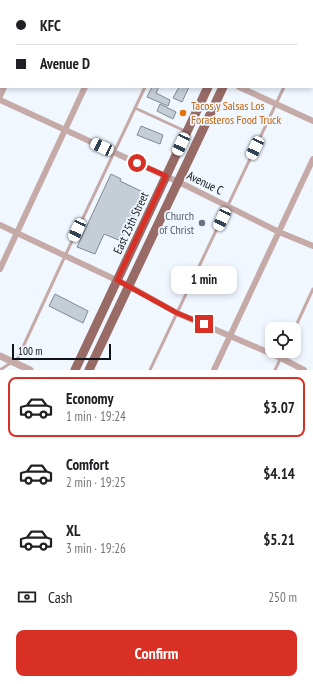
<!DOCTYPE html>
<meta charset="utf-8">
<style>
:root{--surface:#fff;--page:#f2f2f2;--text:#202124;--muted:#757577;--line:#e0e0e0;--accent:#d93025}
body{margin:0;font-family:"PT Sans Narrow",sans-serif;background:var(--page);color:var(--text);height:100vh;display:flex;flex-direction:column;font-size:15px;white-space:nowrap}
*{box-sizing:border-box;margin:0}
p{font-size:13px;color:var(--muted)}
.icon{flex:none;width:22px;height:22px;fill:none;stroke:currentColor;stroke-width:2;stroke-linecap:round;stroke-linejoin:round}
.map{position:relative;height:370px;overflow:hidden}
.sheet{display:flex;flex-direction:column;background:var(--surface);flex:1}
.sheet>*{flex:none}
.hud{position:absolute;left:0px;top:0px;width:313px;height:88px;box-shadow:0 2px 6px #0003;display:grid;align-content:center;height:88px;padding:0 16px;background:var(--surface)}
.buttons{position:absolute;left:265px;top:322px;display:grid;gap:8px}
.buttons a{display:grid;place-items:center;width:36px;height:36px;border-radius:8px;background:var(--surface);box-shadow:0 2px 6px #0003;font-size:20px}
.scale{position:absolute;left:12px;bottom:10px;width:99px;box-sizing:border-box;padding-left:4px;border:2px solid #0f1216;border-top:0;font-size:11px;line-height:14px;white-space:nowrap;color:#0f1216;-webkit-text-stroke:3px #f0f7ff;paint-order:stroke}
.end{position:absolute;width:18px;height:18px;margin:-9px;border:5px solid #d93025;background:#fff;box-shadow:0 0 0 2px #fff}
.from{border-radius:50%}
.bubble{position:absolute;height:28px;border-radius:8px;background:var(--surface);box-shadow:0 2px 6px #0003;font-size:13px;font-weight:700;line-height:28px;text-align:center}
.car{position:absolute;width:12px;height:24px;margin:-12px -6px;border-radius:5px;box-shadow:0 0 3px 1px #0007;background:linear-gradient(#fff 24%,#345 0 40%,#fff 0 76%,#345 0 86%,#fff 0)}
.hud b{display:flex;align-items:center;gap:14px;height:38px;font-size:15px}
.hud b+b{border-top:1px solid var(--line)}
.hud i{width:10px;height:10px;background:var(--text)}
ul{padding:7px 0 0;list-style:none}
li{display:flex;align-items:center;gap:12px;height:60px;margin:0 8px 6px;padding:0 8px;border:2px solid transparent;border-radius:8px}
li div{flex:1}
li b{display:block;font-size:15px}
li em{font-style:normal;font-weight:700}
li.on{border-color:var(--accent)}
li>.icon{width:36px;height:36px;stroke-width:1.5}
.pay{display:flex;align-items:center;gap:10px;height:44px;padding:0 16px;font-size:15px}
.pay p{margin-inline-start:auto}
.cta{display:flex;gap:8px;margin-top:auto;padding:8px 16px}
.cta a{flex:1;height:46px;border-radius:8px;background:var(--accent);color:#fff;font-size:16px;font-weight:700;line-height:46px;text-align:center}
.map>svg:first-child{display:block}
</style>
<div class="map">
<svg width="313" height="370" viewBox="0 0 313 370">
<rect width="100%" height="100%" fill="#f0f7ff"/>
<path fill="#c5ced7" stroke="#808991" d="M 213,0 L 233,0 L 232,1 Z
M 152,87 L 159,87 L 156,93 L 170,100 L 168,106 L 147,97 Z
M 179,87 L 189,87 L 182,102 L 173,98 Z
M 160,104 L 176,112 L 173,119 L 157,111 Z
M 141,126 L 163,135 L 160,144 L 137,135 Z
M 111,174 L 121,179 L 120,181 L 145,193 L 133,213 L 135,214 L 132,222 L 128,221 L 121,241 L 104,234 L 95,254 L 77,247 Z
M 55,294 L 88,311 L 83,323 L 49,306 Z"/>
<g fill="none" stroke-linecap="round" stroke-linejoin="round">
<path stroke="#c5aaa8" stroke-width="3" d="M 191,0 L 194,1
M 185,1 L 186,0
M 312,26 L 313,24
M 0,36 L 1,37
M 135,108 L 185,131
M 294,330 L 313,289
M 16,362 L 65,256 L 145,87
M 0,370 L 12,362
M 150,370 L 284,87
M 275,370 L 284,351"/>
<path stroke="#c5aaa8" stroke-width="6" d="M 54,0 L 56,1
M 46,1 L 46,0
M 125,1 L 126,0
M 239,87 L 313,121
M 0,96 L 4,87
M 0,100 L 185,185 L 279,232 L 313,246
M 0,225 L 129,286 L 177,313 L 281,358 L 304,370
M 0,269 L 85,87
M 214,370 L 313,159"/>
<path stroke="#c5aaa8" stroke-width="7" d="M 0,356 L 30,370"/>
<path stroke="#986b67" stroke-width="9" d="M 249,1 L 249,0
M 263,1 L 263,0
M 75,370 L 208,87
M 89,370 L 223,87"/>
</g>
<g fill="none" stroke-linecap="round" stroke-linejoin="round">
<path stroke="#d93025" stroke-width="5" d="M 137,163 L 166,176 L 117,280 L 177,313 L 204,324"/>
</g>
<circle fill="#e8710a" stroke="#f0f7ff" stroke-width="1.5" cx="183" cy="113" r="4"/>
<circle fill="#6b7280" stroke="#f0f7ff" stroke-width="1.5" cx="202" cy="223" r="4"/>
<g text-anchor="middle" stroke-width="3.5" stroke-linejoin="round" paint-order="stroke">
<g font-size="12" fill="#c56008" stroke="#f0f7ff" text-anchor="start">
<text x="191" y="110">Tacos y Salsas Los<tspan x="191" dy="14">Forasteros Food Truck</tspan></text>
</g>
<g font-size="12" fill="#0f1216" stroke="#f0f7ff">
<text transform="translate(205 183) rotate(26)" y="4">Avenue C</text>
<text transform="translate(131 223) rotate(-65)" y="4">East 25th Street</text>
</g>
<g font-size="12" fill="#5b616d" stroke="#f0f7ff" text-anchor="end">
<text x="194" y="220">Church<tspan x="194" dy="14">of Christ</tspan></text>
</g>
</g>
</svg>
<div class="buttons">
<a><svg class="icon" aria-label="locate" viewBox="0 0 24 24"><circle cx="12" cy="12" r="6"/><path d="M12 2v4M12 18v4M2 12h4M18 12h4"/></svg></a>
</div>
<div class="scale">100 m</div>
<i class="end from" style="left:137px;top:163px"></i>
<i class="end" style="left:204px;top:324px"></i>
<div class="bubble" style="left:171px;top:266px;width:66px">1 min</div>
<i class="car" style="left:181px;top:144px;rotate:205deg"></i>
<i class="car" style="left:102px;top:147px;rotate:295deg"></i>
<i class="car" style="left:255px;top:148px;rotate:205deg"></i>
<i class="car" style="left:222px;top:219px;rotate:205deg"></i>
<i class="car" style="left:77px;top:230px;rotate:205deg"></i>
<div class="hud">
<b><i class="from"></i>KFC</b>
<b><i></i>Avenue D</b>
</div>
</div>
<section class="sheet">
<ul>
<li class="on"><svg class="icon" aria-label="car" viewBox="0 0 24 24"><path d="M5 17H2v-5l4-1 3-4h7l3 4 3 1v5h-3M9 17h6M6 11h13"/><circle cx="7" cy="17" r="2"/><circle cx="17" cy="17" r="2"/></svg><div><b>Economy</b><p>1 min · 19:24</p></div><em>$3.07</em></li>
<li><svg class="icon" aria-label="car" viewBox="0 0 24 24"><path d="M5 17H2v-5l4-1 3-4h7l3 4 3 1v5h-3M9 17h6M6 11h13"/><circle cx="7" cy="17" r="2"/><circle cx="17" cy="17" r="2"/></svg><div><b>Comfort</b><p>2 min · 19:25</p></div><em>$4.14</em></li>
<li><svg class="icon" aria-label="car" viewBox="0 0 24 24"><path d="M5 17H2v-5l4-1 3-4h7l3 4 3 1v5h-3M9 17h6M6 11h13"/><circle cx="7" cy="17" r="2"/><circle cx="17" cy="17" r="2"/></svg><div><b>XL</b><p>3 min · 19:26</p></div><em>$5.21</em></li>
</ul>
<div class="pay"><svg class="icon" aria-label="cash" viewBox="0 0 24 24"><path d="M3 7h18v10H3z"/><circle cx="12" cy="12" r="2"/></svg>Cash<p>250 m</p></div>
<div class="cta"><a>Confirm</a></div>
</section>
